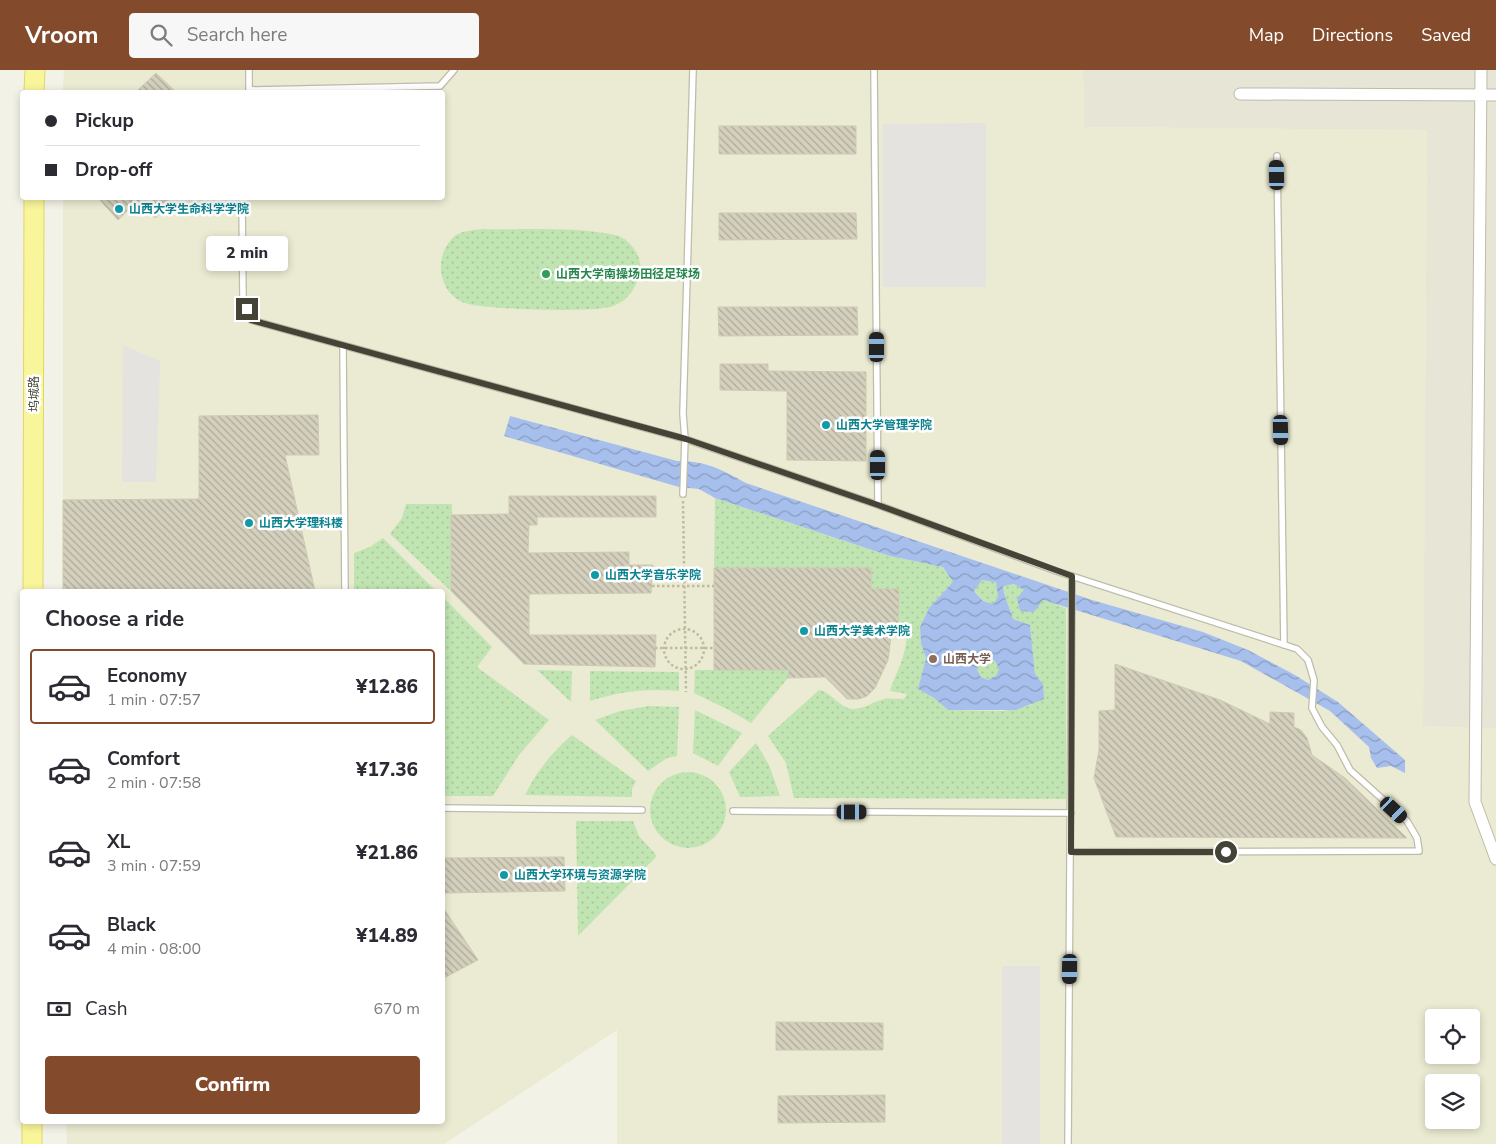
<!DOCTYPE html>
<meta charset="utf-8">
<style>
:root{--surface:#fff;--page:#f7f7f7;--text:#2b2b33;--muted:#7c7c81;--line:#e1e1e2;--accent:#834b2b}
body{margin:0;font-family:"Nunito Sans","Noto Sans SC",sans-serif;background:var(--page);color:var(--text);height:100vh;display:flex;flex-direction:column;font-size:19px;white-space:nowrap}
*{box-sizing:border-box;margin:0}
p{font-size:16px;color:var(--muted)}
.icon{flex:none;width:28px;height:28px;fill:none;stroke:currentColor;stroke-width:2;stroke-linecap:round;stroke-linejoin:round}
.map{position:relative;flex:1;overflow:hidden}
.details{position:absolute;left:20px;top:519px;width:425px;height:535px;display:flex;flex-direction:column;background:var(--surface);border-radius:5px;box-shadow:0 2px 8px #0003}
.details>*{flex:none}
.hud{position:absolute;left:20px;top:20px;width:425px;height:110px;border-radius:5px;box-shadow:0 2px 8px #0003;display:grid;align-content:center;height:110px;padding:0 25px;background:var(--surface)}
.tools{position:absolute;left:1425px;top:939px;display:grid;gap:10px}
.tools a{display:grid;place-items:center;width:55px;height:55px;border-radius:5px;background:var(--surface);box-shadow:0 2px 8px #0003;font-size:25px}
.end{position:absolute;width:22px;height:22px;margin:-11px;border:6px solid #454336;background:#fff;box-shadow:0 0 0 2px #fff}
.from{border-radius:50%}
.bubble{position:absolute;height:35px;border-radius:5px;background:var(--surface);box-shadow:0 2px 8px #0003;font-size:16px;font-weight:800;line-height:35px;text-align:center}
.car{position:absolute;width:15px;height:30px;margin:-15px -8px;border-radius:6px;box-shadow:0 0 4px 1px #0007;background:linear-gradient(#222 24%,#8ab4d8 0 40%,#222 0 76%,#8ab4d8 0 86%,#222 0)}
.hud b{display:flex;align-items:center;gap:18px;height:48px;font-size:19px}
.hud b+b{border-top:1px solid var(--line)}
.hud i{width:12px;height:12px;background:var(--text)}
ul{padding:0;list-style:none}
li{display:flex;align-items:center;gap:15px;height:75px;margin:0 10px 8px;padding:0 15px;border:2px solid transparent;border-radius:5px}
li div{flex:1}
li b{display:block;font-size:19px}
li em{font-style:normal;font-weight:800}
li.on{border-color:var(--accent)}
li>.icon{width:45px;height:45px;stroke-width:1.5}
h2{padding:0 25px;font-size:22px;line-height:60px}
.pay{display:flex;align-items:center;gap:12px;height:55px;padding:0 25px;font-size:19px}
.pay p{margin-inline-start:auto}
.action{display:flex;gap:10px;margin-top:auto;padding:10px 25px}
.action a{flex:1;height:58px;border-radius:5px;background:var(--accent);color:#fff;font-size:20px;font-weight:800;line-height:58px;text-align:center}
header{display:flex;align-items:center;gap:30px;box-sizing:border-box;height:70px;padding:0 25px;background:var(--accent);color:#fff}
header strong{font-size:24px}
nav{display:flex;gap:28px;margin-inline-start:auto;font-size:18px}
.search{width:350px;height:45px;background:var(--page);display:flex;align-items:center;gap:12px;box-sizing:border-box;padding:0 18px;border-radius:5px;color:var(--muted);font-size:19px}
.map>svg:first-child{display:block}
</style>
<header>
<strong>Vroom</strong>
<div class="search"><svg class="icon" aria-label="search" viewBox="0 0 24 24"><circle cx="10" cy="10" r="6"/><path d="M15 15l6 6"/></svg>Search here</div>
<nav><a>Map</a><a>Directions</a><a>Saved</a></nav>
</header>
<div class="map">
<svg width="1496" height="1074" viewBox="0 0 1496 1074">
<defs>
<pattern id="park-dots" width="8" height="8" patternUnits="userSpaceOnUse" patternTransform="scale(1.25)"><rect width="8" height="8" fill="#c1e5b2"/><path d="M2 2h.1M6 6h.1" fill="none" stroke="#a7c69a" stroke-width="1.8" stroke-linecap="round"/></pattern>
<pattern id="water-waves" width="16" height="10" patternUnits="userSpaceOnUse" patternTransform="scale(1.25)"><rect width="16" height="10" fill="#a7bfec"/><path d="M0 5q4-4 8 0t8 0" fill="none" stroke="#8a9dc0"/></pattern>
<pattern id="building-back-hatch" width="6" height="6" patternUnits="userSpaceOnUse" patternTransform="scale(1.25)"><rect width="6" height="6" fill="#d4d0bd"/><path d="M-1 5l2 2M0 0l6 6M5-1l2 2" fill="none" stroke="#aeaa9a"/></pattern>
</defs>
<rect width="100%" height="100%" fill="#f3f2e7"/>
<path fill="#e6e5d6" d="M 1083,0 L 1496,0 L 1496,659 L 1423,656 L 1427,60 L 1084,57 Z"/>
<path fill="#ebead2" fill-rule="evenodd" d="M 64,0 L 1083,0 L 1084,57 L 1427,60 L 1423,656 L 1496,659 L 1496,1074 L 617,1074 L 617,960 L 444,1074 L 67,1074 L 66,1051 L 442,1051 L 442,521 L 63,521 L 63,128 L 442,128 L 442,22 L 63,22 ZM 1434,948 L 1471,948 L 1471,985 L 1434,985 ZM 1434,1012 L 1471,1012 L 1471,1050 L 1434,1050 Z"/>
<path fill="url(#park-dots)" d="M 482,159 C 525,160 572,156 615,165 C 630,168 643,187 640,202 C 636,218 629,230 613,236 C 597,243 478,240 462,232 C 436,219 434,183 456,165 C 463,161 474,160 482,159 Z
M 715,428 L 890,486 L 943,497 L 953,512 L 929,538 L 920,557 L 921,574 L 926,588 L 918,619 L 934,628 L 948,640 L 1003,641 L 1031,635 L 1043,614 L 1035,604 L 1030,555 L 1013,549 C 1010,537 1004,528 1003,515 L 1014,514 L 1043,530 L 1066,538 L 1066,729 L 794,728 L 786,693 L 768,666 L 819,620 C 832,622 839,638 853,639 C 864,639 873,632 884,629 C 890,628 897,629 904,629 L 907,624 L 890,621 C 898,597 907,586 907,559 L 898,559 L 899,519 L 871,519 L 871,498 L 714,498 Z
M 406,434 L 452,434 L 451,521 L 390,464 L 402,448 Z
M 383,468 L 436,521 L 354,521 L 354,483 L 370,477 Z
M 982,510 L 996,511 L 998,527 L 993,534 L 983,531 L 974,520 Z
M 443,527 L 492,577 L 477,597 L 549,650 L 519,685 L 493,726 L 443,726 Z
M977 599a11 11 0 1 1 22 0a11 11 0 1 1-22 0Z
M 537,600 L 572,601 L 571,632 Z
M 695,600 L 789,600 L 788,608 L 751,653 L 729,640 L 694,623 Z
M 590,601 L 679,602 L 679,621 C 648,618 620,621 590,631 Z
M 649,636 L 679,637 L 677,686 L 667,688 L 648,701 L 595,650 L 620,641 Z
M 695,640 L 742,663 L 718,696 L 693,683 Z
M 572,665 L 636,711 L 632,719 L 632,727 L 525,725 C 537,701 551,683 572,665 Z
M 756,673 L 769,695 L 780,726 L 740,727 L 729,702 Z
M650 740a38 38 0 1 1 76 0a38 38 0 1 1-76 0Z
M 576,751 L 633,751 L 639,766 L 657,786 L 578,866 Z"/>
<path fill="#e4e3df" d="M 986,53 L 986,217 L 883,217 L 883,54 Z
M 123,275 L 160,291 L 156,412 L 122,412 Z
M 1002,896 L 1040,896 L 1040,1074 L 1002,1074 Z"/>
<path fill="url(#water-waves)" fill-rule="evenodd" d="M 510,346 L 677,391 C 706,391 721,399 746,413 L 1092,530 L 1203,562 L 1248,580 L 1295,605 L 1338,632 L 1405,690 L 1405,703 L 1391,696 L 1377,698 L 1371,688 L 1369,677 L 1330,641 L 1241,591 L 1043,530 L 1034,542 L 1020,541 L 1017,528 L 1024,520 L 1014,514 L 1003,516 C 1004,528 1010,537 1013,549 L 1030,555 L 1035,604 L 1043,614 L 1044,629 L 1016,640 L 948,640 L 934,628 L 918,619 L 926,588 L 921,574 L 920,557 L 929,538 L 953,512 L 943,497 L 890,486 L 715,428 L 699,419 L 679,417 L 504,366 ZM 982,510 L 996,512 L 998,527 L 993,534 L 983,531 L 974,521 ZM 988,588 L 995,591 L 999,598 L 997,605 L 988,610 L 981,607 L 977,600 L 981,591 Z"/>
<path fill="url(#building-back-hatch)" stroke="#cecab1" d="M 156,3 L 176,22 L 136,22 Z
M 719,56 L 856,56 L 856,84 L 719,84 Z
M 98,128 L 177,128 L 155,148 L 138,131 L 118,150 Z
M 719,143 L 856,143 L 857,169 L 719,170 Z
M 718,237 L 857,237 L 858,265 L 719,266 Z
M 720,294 L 768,294 L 768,301 L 866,302 L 866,391 L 787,390 L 787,321 L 720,320 Z
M 318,345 L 319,385 L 285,385 L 315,521 L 63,521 L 63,430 L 199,429 L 199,346 Z
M 509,426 L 656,426 L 656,447 L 537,447 L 537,455 L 529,455 L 528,483 L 629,482 L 629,495 L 653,495 L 651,523 L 529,524 L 529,565 L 656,565 L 655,597 L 524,594 L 451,521 L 451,445 L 509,444 Z
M 714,498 L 871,498 L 871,519 L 899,519 L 898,559 L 892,559 L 888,590 L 875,618 L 867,626 L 859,629 L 847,629 L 825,607 L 788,608 L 789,600 L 714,600 Z
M 1115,594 L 1220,630 L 1270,654 L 1270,642 L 1294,643 L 1294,657 L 1301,660 L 1307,668 L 1312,685 L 1345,708 L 1407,768 L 1116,767 L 1094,708 L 1099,680 L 1099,641 L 1115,640 Z
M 564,787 L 565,821 L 442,823 L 442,788 Z
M 442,836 L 478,890 L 442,909 Z
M 776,952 L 883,953 L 883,980 L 776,980 Z
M 885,1025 L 885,1052 L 778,1053 L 778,1026 Z"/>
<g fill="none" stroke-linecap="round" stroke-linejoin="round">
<defs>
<path id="lane" d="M 249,0 L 249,20 L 440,16 L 454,0
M 693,0 L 683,344 L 685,369 L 878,435 L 1056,501 L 1297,579 L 1308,590 L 1314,610 L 1312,638 L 1322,657 L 1337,675 L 1350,700 L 1407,751 L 1417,768 L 1419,781 L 1071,782
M 874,0 L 878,435
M 1277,86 L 1284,575
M 242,128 L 243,229 L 251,250 L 685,369 L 683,424
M 343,276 L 345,521
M 442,738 L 642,740
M 733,741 L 1071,743
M 1068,1074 L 1072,506"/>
<path id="street" d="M 1481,0 L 1475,732 L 1496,789
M 1240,24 L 1496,25"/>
<path id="primary" d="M 34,22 L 35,0
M 33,521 L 34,128
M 32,1074 L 32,1051"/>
</defs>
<use href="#lane" stroke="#bebcaa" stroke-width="8"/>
<use href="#street" stroke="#bebcaa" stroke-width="13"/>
<use href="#primary" stroke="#ddd76b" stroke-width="21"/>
<path stroke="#bfbb9c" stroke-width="2.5" stroke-dasharray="2.5 2.5" stroke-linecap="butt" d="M 683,431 L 686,622"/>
<use href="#lane" stroke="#fff" stroke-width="5.5"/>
<use href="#street" stroke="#fff" stroke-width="11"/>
<use href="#primary" stroke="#f9f59a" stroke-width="19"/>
<path stroke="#bfbb9c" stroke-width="2.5" stroke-dasharray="2.5 2.5" stroke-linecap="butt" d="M 652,516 L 714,516
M664 579a20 20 0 1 1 40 0a20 20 0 1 1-40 0Z
M 655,578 L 715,578"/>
</g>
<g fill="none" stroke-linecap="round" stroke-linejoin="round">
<path stroke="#454336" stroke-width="6" d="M 247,239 L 251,250 L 686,369 L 878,435 L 1072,506 L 1071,782 L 1226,782"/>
</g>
<g fill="#0f9aa8" stroke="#fff" stroke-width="2">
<circle cx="119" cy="139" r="5"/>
<circle cx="826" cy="355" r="5"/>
<circle cx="249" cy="453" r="5"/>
<circle cx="595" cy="505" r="5"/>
<circle cx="804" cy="561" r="5"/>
<circle cx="504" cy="805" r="5"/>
</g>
<circle fill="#2e9e5b" stroke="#fff" stroke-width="2" cx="546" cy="204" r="5"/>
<circle fill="#8d6e63" stroke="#fff" stroke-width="2" cx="933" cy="589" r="5"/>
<g text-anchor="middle" stroke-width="5" stroke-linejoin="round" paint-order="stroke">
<g font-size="12" font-weight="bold" fill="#0d838f" stroke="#fff" text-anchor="start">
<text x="129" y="143">山西大学生命科学学院</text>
<text x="836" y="359">山西大学管理学院</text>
<text x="259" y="457">山西大学理科楼</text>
<text x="605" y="509">山西大学音乐学院</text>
<text x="814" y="565">山西大学美术学院</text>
<text x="514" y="809">山西大学环境与资源学院</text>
</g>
<g font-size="12" font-weight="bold" fill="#27864d" stroke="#fff" text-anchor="start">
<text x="556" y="208">山西大学南操场田径足球场</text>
</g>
<g font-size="12" fill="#454336" stroke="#fff">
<text transform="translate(34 324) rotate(-90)" y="4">坞城路</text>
</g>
<g font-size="12" font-weight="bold" fill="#785e54" stroke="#fff" text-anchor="start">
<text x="943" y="593">山西大学</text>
</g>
</g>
</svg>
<div class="tools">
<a><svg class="icon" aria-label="locate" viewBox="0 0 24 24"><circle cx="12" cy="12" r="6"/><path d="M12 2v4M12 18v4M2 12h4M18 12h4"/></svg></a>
<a><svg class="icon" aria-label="layers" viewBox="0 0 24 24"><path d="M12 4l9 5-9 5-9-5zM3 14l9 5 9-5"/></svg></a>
</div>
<i class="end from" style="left:1226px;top:782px"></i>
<i class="end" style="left:247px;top:239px"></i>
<div class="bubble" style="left:206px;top:166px;width:82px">2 min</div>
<i class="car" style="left:1277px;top:105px;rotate:359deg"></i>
<i class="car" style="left:877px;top:277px;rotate:0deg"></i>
<i class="car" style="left:1281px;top:360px;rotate:179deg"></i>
<i class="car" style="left:878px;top:395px;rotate:0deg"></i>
<i class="car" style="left:1394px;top:740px;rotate:133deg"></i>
<i class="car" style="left:852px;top:742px;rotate:90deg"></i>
<i class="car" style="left:1070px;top:899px;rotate:181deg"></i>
<div class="hud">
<b><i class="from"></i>Pickup</b>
<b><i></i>Drop-off</b>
</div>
<section class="details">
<h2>Choose a ride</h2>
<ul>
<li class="on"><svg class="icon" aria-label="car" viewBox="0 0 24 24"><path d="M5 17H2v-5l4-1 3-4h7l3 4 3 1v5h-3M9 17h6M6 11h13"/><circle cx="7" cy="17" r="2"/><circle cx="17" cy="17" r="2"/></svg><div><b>Economy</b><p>1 min · 07:57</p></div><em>¥12.86</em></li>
<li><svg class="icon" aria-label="car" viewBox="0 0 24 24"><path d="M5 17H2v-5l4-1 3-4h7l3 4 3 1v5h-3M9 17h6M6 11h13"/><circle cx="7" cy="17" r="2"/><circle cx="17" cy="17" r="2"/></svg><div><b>Comfort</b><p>2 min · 07:58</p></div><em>¥17.36</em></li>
<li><svg class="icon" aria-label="car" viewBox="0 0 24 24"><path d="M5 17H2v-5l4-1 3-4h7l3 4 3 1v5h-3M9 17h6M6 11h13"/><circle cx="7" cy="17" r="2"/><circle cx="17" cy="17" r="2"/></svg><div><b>XL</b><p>3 min · 07:59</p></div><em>¥21.86</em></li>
<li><svg class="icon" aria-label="car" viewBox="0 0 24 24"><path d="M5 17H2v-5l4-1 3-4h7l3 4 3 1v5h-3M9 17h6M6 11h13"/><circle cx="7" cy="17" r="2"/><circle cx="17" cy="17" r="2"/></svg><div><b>Black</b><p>4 min · 08:00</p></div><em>¥14.89</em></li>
</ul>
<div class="pay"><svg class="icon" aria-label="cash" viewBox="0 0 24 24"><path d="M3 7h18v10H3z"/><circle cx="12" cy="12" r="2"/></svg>Cash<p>670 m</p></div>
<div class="action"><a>Confirm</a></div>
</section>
</div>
